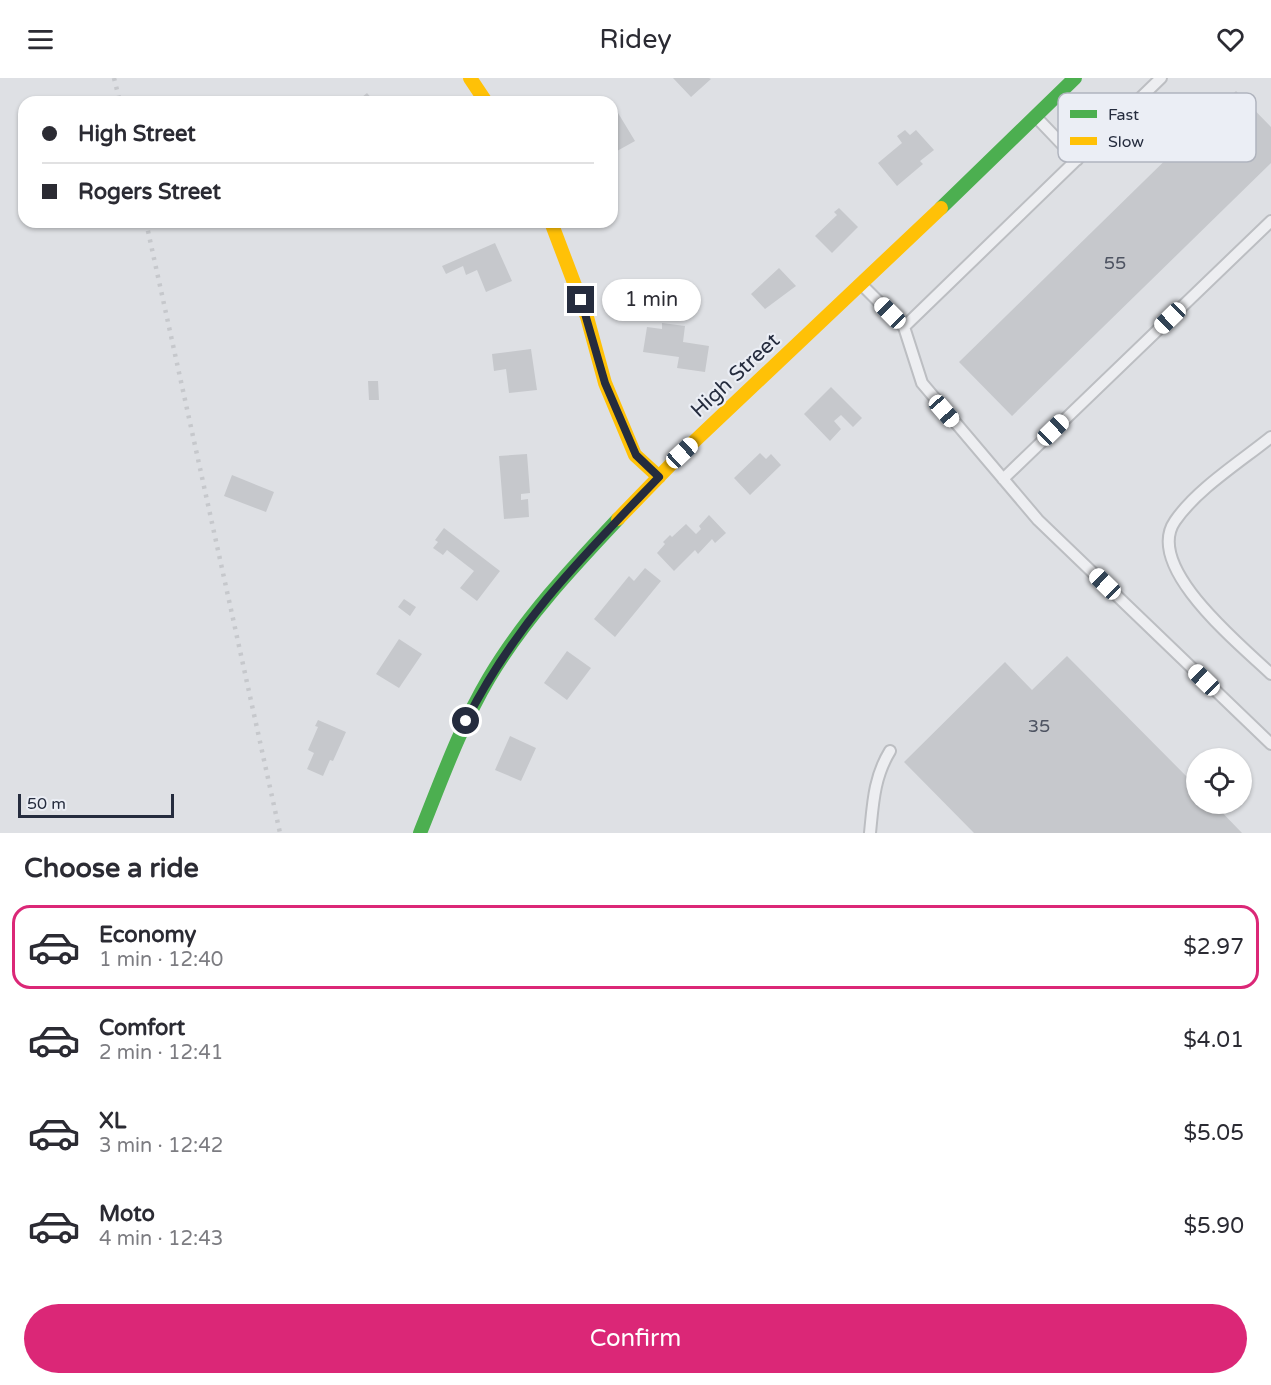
<!DOCTYPE html>
<meta charset="utf-8">
<style>
:root{--surface:#fff;--page:#f7f7f7;--text:#2b2b33;--muted:#7c7c81;--line:#e1e1e2;--accent:#db2777}
body{margin:0;font-family:"Varela Round",sans-serif;background:var(--page);color:var(--text);height:100vh;display:flex;flex-direction:column;font-size:22px;white-space:nowrap}
*{box-sizing:border-box;margin:0}
p{font-size:20px;color:var(--muted)}
.icon{flex:none;width:33px;height:33px;fill:none;stroke:currentColor;stroke-width:2;stroke-linecap:round;stroke-linejoin:round}
.map{position:relative;height:755px;overflow:hidden}
.details{display:flex;flex-direction:column;background:var(--surface);flex:1}
.details>*{flex:none}
.guide{position:absolute;left:18px;top:18px;width:600px;height:132px;border-radius:18px;box-shadow:0 2px 4px #0004;display:grid;align-content:center;height:132px;padding:0 24px;background:var(--surface)}
.controls{position:absolute;left:1186px;top:670px;display:grid;gap:12px}
.controls a{display:grid;place-items:center;width:66px;height:66px;border-radius:50%;background:var(--surface);box-shadow:0 2px 4px #0004;font-size:30px}
.scale{position:absolute;left:18px;bottom:15px;width:156px;box-sizing:border-box;padding-left:6px;border:3px solid #252c3e;border-top:0;font-size:16px;line-height:21px;white-space:nowrap;color:#252c3e;-webkit-text-stroke:4px #ebeef5;paint-order:stroke}
.end{position:absolute;width:27px;height:27px;margin:-14px;border:8px solid #252c3e;background:#fff;box-shadow:0 0 0 3px #fff}
.from{border-radius:50%}
.bubble{position:absolute;height:42px;border-radius:21px;background:var(--surface);box-shadow:0 2px 4px #0004;font-size:20px;font-weight:600;line-height:42px;text-align:center}
.car{position:absolute;width:18px;height:36px;margin:-18px -9px;border-radius:8px;box-shadow:0 0 4px 2px #0007;background:linear-gradient(#fff 24%,#345 0 40%,#fff 0 76%,#345 0 86%,#fff 0)}
.guide b{display:flex;align-items:center;gap:21px;height:57px;font-size:22px}
.guide b+b{border-top:2px solid var(--line)}
.guide i{width:15px;height:15px;background:var(--text)}
ul{padding:0;list-style:none}
li{display:flex;align-items:center;gap:18px;height:84px;margin:0 12px 9px;padding:0 12px;border:3px solid transparent;border-radius:18px}
li div{flex:1}
li b{display:block;font-size:22px}
li em{font-style:normal;font-weight:600}
li.selected{border-color:var(--accent)}
li>.icon{width:54px;height:54px;stroke-width:1.5}
h2{padding:0 24px;font-size:27px;line-height:72px}
.action{display:flex;gap:12px;margin-top:auto;padding:12px 24px}
.action a{flex:1;height:69px;border-radius:36px;background:var(--accent);color:#fff;font-size:24px;font-weight:600;line-height:69px;text-align:center}
header{display:flex;justify-content:space-between;align-items:center;height:78px;padding:0 24px;background:var(--surface);font-size:27px;font-weight:600}
.map>svg:first-child{display:block}
</style>
<header><svg class="icon" aria-label="menu" viewBox="0 0 24 24"><path d="M4 6h16M4 12h16M4 18h16"/></svg>Ridey<svg class="icon" aria-label="heart" viewBox="0 0 24 24"><path d="M12 20l-8-8c-3-5 5-10 8-4 3-6 11-1 8 4z"/></svg></header>
<div class="map">
<svg width="1271" height="755" viewBox="0 0 1271 755">
<rect width="100%" height="100%" fill="#dee0e4"/>
<path fill="#c6c8cc" d="M 673,0 L 709,0 L 711,1 L 691,19 Z
M 1236,13 L 1271,49 L 1271,85 L 1012,338 L 959,284 Z
M 367,15 L 375,24 L 356,24 Z
M 612,25 L 635,63 L 617,73 L 612,65 Z
M 905,52 L 910,57 L 916,52 L 934,72 L 920,83 L 923,86 L 897,108 L 878,85 L 902,65 L 897,58 Z
M 839,130 L 858,149 L 832,175 L 815,158 L 837,137 L 834,134 Z
M 495,165 L 512,203 L 486,214 L 477,192 L 466,197 L 463,188 L 446,196 L 442,188 Z
M 779,190 L 796,208 L 765,231 L 751,216 Z
M 662,245 L 685,248 L 683,264 L 709,268 L 705,294 L 677,290 L 679,279 L 643,274 L 647,249 L 662,251 Z
M 531,271 L 537,312 L 509,315 L 506,291 L 494,293 L 492,276 Z
M 368,303 L 378,303 L 379,322 L 369,322 Z
M 831,309 L 862,340 L 853,349 L 841,337 L 834,343 L 841,351 L 830,363 L 804,336 Z
M 760,375 L 766,381 L 771,376 L 781,387 L 750,417 L 734,400 Z
M 527,376 L 530,415 L 521,416 L 521,422 L 528,421 L 529,439 L 504,441 L 499,378 Z
M 232,397 L 274,414 L 266,434 L 224,418 Z
M 709,437 L 726,455 L 715,465 L 712,461 L 698,476 L 695,472 L 674,493 L 657,475 L 665,466 L 663,464 L 670,457 L 672,459 L 686,446 L 696,456 L 701,451 L 699,448 Z
M 444,450 L 500,493 L 477,523 L 460,510 L 474,493 L 447,472 L 443,477 L 433,470 L 438,464 L 435,462 Z
M 645,490 L 661,503 L 615,559 L 594,541 L 629,498 L 634,503 Z
M 404,521 L 416,529 L 410,538 L 398,529 Z
M 399,561 L 422,576 L 399,610 L 376,596 Z
M 567,573 L 591,590 L 567,622 L 544,605 Z
M 1067,578 L 1197,709 L 1197,726 L 1214,726 L 1242,755 L 974,755 L 904,684 L 1005,584 L 1032,612 Z
M 318,642 L 346,654 L 333,683 L 330,682 L 323,698 L 307,691 L 314,675 L 308,672 L 318,649 L 315,648 Z
M 510,658 L 536,670 L 521,703 L 495,692 Z"/>
<g fill="none" stroke-linecap="round" stroke-linejoin="round">
<defs>
<path id="lane" d="M 1036,39 L 1077,82
M 862,207 L 904,249 L 1161,0
M 904,249 L 922,305 L 1038,442 L 1271,666
M 1271,359 C 1240,384 1197,411 1175,443 C 1143,489 1242,568 1271,596
M 1003,401 L 1271,143
M 870,755 C 873,725 874,699 890,673"/>
</defs>
<use href="#lane" stroke="#bcbec2" stroke-width="14"/>
<use href="#lane" stroke="#edeef1" stroke-width="10"/>
<path stroke="#4caf50" stroke-width="14" d="M 941,130 L 1075,0
M 420,755 C 441,703 460,649 489,600 C 524,541 571,491 618,441"/>
<path stroke="#ffc107" stroke-width="14" d="M 470,0 L 486,24
M 551,144 L 587,239 L 605,305 L 635,377 L 659,399
M 618,441 L 682,375 L 941,130"/>
<path stroke="#c6c8cc" stroke-width="4.5" stroke-dasharray="3 6" stroke-linecap="butt" d="M 114,0 L 120,24
M 146,144 L 280,755"/>
</g>
<g fill="none" stroke-linecap="round" stroke-linejoin="round">
<path stroke="#252c3e" stroke-width="8" d="M 466,643 C 516,544 583,478 659,399 L 636,377 L 605,305 L 581,222"/>
</g>
<g text-anchor="middle" stroke-width="4.5" stroke-linejoin="round" paint-order="stroke">
<g font-size="18" fill="#4e5462">
<text x="1115" y="191">55</text>
<text x="1039" y="654">35</text>
</g>
<g font-size="21" fill="#252c3e" stroke="#ebeef5">
<text transform="translate(735 297) rotate(-43)" y="7">High Street</text>
</g>
</g>
<rect x="1058" y="15" width="198" height="69" rx="9" fill="#ebeef5" stroke="#b0b4be" stroke-width="1.5"/>
<rect x="1070" y="32" width="27" height="8" fill="#4caf50"/>
<rect x="1070" y="59" width="27" height="8" fill="#ffc107"/>
<g font-size="16" fill="#252c3e">
<text x="1108" y="42">Fast</text>
<text x="1108" y="69">Slow</text>
</g>
</svg>
<div class="controls">
<a><svg class="icon" aria-label="locate" viewBox="0 0 24 24"><circle cx="12" cy="12" r="6"/><path d="M12 2v4M12 18v4M2 12h4M18 12h4"/></svg></a>
</div>
<div class="scale">50 m</div>
<i class="end from" style="left:466px;top:643px"></i>
<i class="end" style="left:581px;top:222px"></i>
<div class="bubble" style="left:602px;top:201px;width:99px">1 min</div>
<i class="car" style="left:890px;top:235px;rotate:315deg"></i>
<i class="car" style="left:1170px;top:240px;rotate:226deg"></i>
<i class="car" style="left:944px;top:333px;rotate:139deg"></i>
<i class="car" style="left:1053px;top:352px;rotate:46deg"></i>
<i class="car" style="left:682px;top:375px;rotate:47deg"></i>
<i class="car" style="left:1105px;top:506px;rotate:314deg"></i>
<i class="car" style="left:1204px;top:602px;rotate:314deg"></i>
<div class="guide">
<b><i class="from"></i>High Street</b>
<b><i></i>Rogers Street</b>
</div>
</div>
<section class="details">
<h2>Choose a ride</h2>
<ul>
<li class="selected"><svg class="icon" aria-label="car" viewBox="0 0 24 24"><path d="M5 17H2v-5l4-1 3-4h7l3 4 3 1v5h-3M9 17h6M6 11h13"/><circle cx="7" cy="17" r="2"/><circle cx="17" cy="17" r="2"/></svg><div><b>Economy</b><p>1 min · 12:40</p></div><em>$2.97</em></li>
<li><svg class="icon" aria-label="car" viewBox="0 0 24 24"><path d="M5 17H2v-5l4-1 3-4h7l3 4 3 1v5h-3M9 17h6M6 11h13"/><circle cx="7" cy="17" r="2"/><circle cx="17" cy="17" r="2"/></svg><div><b>Comfort</b><p>2 min · 12:41</p></div><em>$4.01</em></li>
<li><svg class="icon" aria-label="car" viewBox="0 0 24 24"><path d="M5 17H2v-5l4-1 3-4h7l3 4 3 1v5h-3M9 17h6M6 11h13"/><circle cx="7" cy="17" r="2"/><circle cx="17" cy="17" r="2"/></svg><div><b>XL</b><p>3 min · 12:42</p></div><em>$5.05</em></li>
<li><svg class="icon" aria-label="car" viewBox="0 0 24 24"><path d="M5 17H2v-5l4-1 3-4h7l3 4 3 1v5h-3M9 17h6M6 11h13"/><circle cx="7" cy="17" r="2"/><circle cx="17" cy="17" r="2"/></svg><div><b>Moto</b><p>4 min · 12:43</p></div><em>$5.90</em></li>
</ul>
<div class="action"><a>Confirm</a></div>
</section>
